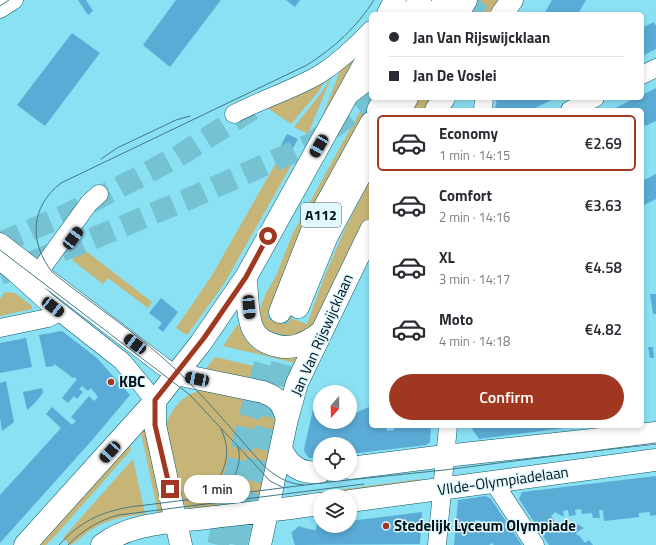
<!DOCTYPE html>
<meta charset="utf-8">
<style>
:root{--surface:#fff;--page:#f7f7f7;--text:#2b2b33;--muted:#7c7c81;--line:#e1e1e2;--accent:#a03721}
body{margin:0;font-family:"Titillium Web",sans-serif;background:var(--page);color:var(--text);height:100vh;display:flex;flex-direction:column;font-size:15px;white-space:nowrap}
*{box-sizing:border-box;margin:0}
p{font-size:13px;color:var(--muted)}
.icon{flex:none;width:22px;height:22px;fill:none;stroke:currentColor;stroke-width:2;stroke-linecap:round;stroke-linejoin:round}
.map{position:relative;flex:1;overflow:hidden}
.side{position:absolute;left:369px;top:108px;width:275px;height:320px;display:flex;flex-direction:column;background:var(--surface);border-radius:6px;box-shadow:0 2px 6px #0003}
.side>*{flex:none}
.hud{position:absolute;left:369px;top:12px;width:275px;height:88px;border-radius:6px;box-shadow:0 2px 6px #0003;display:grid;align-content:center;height:88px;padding:0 20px;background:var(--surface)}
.needle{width:26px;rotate:200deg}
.buttons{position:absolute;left:313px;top:385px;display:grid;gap:8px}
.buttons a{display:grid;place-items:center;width:44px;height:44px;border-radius:50%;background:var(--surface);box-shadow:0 2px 6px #0003;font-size:20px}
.end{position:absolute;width:18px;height:18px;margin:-9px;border:5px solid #a03721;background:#fff;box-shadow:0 0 0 2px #fff}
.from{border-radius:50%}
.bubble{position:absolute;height:28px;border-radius:14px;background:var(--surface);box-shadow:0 2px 6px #0003;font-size:13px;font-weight:600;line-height:28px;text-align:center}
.car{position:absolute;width:12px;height:24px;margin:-12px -6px;border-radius:5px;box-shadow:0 0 3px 1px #0007;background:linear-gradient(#222 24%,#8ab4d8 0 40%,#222 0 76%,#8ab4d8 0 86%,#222 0)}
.hud b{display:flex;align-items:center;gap:14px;height:38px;font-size:15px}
.hud b+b{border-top:1px solid var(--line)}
.hud i{width:10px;height:10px;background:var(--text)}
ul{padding:7px 0 0;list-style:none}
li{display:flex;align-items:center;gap:12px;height:56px;margin:0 8px 6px;padding:0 12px;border:2px solid transparent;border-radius:6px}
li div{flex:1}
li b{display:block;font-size:15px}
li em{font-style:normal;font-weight:600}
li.on{border-color:var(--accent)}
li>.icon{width:36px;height:36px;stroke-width:1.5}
.button{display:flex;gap:8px;margin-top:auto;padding:8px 20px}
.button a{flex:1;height:46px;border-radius:24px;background:var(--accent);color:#fff;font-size:16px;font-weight:600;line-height:46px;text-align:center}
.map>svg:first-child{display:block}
</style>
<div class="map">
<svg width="656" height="545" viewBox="0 0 656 545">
<rect width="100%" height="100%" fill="#8ae1f4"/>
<path fill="#c7b578" d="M 477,0 L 505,0 L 494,14 L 468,14 Z
M 367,39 L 318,127 L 344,61 Z
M 330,71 L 319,91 L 291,124 L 263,105 Z
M 333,73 L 308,134 L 294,127 L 322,92 Z
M 371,93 L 371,98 L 374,98 L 355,131 L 273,312 L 307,324 L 324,278 L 345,229 L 371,178 L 371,216 L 325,309 L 308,331 L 301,335 L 282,337 L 271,333 L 264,328 L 261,323 L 259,313 L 262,303 L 266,293 L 276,276 L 293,233 L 345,138 Z
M 416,98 L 437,98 L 429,110 L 409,110 Z
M 282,148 L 297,155 L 224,284 L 187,335 L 176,328 L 211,277 L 273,168 Z
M 82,248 L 152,302 L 148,308 L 108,278 L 103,284 L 72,260 Z
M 5,292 L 15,293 L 32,306 L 32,309 L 0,316 L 0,299 Z
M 238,324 C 241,328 242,335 246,340 C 260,359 284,361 304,353 L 299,364 L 223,346 Z
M 215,357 L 293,375 L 288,388 L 205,370 Z
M 199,391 L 206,391 L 262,404 C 270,407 274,411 277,420 L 262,496 L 256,501 L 195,511 L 188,509 L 182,503 L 166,429 C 168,412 182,395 199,391 Z
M 147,421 L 168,517 L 159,518 L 140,428 Z
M 129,439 L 131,450 L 55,536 L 46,545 L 34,545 Z
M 133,459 L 145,514 C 126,516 107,519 91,530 C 84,534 77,542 70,545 L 63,538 Z
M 421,479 L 421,485 L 331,496 L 320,496 L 291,501 L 292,496 Z"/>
<path fill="#5aabd6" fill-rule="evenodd" d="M 78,0 L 86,0 L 93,11 L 88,15 Z
M 176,0 L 221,0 L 170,67 L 143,45 Z
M 286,0 L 300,0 L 295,7 Z
M 552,0 L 586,0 L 578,14 L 544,14 Z
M 654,22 L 656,26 L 656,49 L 642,56 L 642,23 L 644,27 Z
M 72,33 L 100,53 L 45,126 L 17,105 Z
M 656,88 L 656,121 L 645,126 L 643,121 L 642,121 L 642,110 L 611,110 L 635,98 L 642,98 L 642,95 Z
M 497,98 L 516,98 L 517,100 L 520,98 L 556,98 L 531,110 L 495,110 Z
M 287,134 L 298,139 L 292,150 L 281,145 Z
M 656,174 L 656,199 L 642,206 L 642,181 Z
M 650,294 L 656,294 L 656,314 L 653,314 Z
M 161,298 L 178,312 L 163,332 L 158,328 L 162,323 L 149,313 Z
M 62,331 L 97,358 L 130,395 L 93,439 L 0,543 L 0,495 L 61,428 L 46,414 L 52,407 L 72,425 L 76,421 L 71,417 L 89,396 L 94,401 L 98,397 L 91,388 L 88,391 L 82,386 L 79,389 L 83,392 L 77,399 L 74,396 L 68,403 L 62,398 L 77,379 L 74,377 L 73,378 L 53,363 L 54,366 L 46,367 L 39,335 Z
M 26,338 L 32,367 L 0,373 L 0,343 Z
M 648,347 L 653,347 L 654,358 L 650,358 Z
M 6,381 L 14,422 L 2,431 L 0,418 L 0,383 Z
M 42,388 L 43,393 L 34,404 L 27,410 L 23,392 Z
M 314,405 L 320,406 L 320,422 L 350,422 L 350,413 L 353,414 L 371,406 L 371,426 L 387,426 L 387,431 L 394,430 L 394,426 L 431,426 L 430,442 L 426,445 L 350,454 L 350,444 L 320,444 L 320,458 L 309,458 L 305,453 L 304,449 Z
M 470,426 L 573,426 L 573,427 L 479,439 Z
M 656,476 L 656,515 L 650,516 L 650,512 L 639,513 L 639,517 L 604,521 L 603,510 L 599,510 L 600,518 L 593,518 L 592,513 L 582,514 L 581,509 L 575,510 L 576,515 L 569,516 L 568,510 L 563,511 L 564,517 L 555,512 L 551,516 L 557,525 L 565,520 L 571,529 L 577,524 L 584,528 L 576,533 L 578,536 L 579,535 L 585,543 L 589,540 L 593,545 L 549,545 L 519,499 L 522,492 Z
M 486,496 L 491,499 L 522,545 L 494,545 L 492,543 L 489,545 L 454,545 L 458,500 ZM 475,520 L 482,521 L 484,532 L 479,532 L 479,528 L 474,528 Z
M 422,512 L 420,544 L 295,545 L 292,536 L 293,535 L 291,533 L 299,526 L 308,529 L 316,530 L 317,524 L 321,526 L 350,526 L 350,521 Z"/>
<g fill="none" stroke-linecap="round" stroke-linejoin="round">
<path stroke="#75c2d3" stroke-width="22" stroke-dasharray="22 11" stroke-linecap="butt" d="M 466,14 L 480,0
M 0,243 L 70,213 L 177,157 L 257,106
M 0,274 L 87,241 L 193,197 L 311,144 L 373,98
M 218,545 L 249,419 L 280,312
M 236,545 L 287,345"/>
<defs>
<path id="minor" d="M 0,9 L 14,0
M 642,75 L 656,68
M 483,110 L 484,98
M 570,110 L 595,98
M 234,114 C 262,99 293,90 320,74 C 339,62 356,46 371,30
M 0,242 L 164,367 L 176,374
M 0,261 L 16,274 L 47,302 L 122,361 L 155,401
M 37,284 L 39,272 L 89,203 L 99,194
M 0,328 L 48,318 L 59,312
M 493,481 L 535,545
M 437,545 L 448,426"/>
<path id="major" d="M 388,14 L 395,0
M 502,14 L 512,0
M 436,110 L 444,98
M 246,277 C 247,291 247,317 253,329 C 255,334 261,340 266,342 C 287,352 303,346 320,333
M 176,374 L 263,392 C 279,398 282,403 287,419
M 155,401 L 155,425 L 181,545
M 281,448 C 288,466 301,474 320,472
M 350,468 L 445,456 L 656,433
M 350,501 L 656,460
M 25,545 L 155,401 L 200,344 L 246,277 L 371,52
M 102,545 C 130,522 178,522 214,517 C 249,513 285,509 320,504
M 260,545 L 287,419 L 297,383 L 371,230"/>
<path id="highway" d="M 411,14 L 420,0
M 436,14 L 445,0
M 458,14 L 466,0
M 349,93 L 371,76
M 378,110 L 385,98
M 400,110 L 407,98
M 298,307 L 327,236 L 371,155
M 280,312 L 313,228 L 371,123"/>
</defs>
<use href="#minor" stroke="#0c5865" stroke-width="19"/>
<use href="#major" stroke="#0c5865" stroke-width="23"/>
<use href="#highway" stroke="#0c5865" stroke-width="23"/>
<use href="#minor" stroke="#fff" stroke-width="18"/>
<use href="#major" stroke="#fff" stroke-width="22"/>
<use href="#highway" stroke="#fff" stroke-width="22"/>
<path stroke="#447884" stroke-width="1" d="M 0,6 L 9,0
M 101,159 L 117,148 L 176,120 L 190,116
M 0,250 L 190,395 L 260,470 L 270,481 L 284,488
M 304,485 C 287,484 275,476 263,465 C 231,429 200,390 163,358 C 128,327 88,301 52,272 C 29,242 30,207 61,183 L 307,65 C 334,48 357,27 374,0
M 219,496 C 233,484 243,465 238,447
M 196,497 C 222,485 235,457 221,429
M 59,545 C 80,522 100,512 130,507 L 329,482 L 444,470 L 656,443
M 68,545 C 83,530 99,520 119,515 L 364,484"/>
</g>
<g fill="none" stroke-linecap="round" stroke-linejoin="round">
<path stroke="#a03721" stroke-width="5" d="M 170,489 L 155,425 L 155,400 L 204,338 L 246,277 L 268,236"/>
</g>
<g fill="#a03721" stroke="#dff7fd" stroke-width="1.5">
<circle cx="111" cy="382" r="4"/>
<circle cx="386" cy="526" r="4"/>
</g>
<g text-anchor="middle" stroke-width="3" stroke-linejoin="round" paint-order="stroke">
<rect fill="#dff7fd" stroke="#43585d" stroke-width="1" x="301" y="203" width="40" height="24" rx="3"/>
<g font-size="14" font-weight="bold" fill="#001419">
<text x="321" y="220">A112</text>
</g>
<g font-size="15" fill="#001419" stroke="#dff7fd">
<text transform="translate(322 335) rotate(-66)" y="5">Jan Van Rijswijcklaan</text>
<text transform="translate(503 481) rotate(-8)" y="5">VIIde-Olympiadelaan</text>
</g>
<g font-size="15" font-weight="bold" fill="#001419" stroke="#dff7fd" text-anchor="start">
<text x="119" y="387">KBC</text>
<text x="394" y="531">Stedelijk Lyceum Olympiade</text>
</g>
</g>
</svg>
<div class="buttons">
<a><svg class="needle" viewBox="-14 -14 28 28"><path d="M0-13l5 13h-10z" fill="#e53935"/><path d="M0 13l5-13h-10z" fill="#7c7c81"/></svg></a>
<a><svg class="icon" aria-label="locate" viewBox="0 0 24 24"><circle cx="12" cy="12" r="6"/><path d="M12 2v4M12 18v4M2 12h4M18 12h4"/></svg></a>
<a><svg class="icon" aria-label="layers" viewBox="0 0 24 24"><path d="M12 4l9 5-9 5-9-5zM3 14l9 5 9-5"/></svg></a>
</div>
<i class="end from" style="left:268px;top:236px"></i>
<i class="end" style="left:170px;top:489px"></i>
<div class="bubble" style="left:184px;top:475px;width:66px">1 min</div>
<i class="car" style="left:319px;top:146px;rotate:210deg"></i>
<i class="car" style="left:73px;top:238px;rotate:37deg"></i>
<i class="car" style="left:53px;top:307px;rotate:128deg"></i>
<i class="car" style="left:249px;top:307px;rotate:175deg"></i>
<i class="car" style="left:135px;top:344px;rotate:307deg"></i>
<i class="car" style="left:197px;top:379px;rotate:281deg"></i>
<i class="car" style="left:110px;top:452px;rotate:222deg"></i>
<div class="hud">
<b><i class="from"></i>Jan Van Rijswijcklaan</b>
<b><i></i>Jan De Voslei</b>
</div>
<section class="side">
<ul>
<li class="on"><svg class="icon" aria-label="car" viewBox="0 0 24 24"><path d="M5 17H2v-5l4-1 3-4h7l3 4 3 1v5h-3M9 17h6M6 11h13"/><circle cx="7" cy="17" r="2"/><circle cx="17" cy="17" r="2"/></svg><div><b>Economy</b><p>1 min · 14:15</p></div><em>€2.69</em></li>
<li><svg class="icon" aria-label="car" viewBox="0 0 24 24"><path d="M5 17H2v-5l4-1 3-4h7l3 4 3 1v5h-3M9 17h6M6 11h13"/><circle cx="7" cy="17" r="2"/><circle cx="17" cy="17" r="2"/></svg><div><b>Comfort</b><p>2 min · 14:16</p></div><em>€3.63</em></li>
<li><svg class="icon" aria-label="car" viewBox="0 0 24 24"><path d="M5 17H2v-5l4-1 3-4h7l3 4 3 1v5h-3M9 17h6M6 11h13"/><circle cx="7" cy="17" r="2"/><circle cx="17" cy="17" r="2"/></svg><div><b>XL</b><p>3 min · 14:17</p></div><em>€4.58</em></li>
<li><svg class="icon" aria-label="car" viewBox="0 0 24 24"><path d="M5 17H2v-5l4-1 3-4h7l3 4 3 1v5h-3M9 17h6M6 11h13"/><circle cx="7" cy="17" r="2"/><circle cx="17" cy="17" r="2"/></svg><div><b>Moto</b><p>4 min · 14:18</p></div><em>€4.82</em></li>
</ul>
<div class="button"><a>Confirm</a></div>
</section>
</div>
